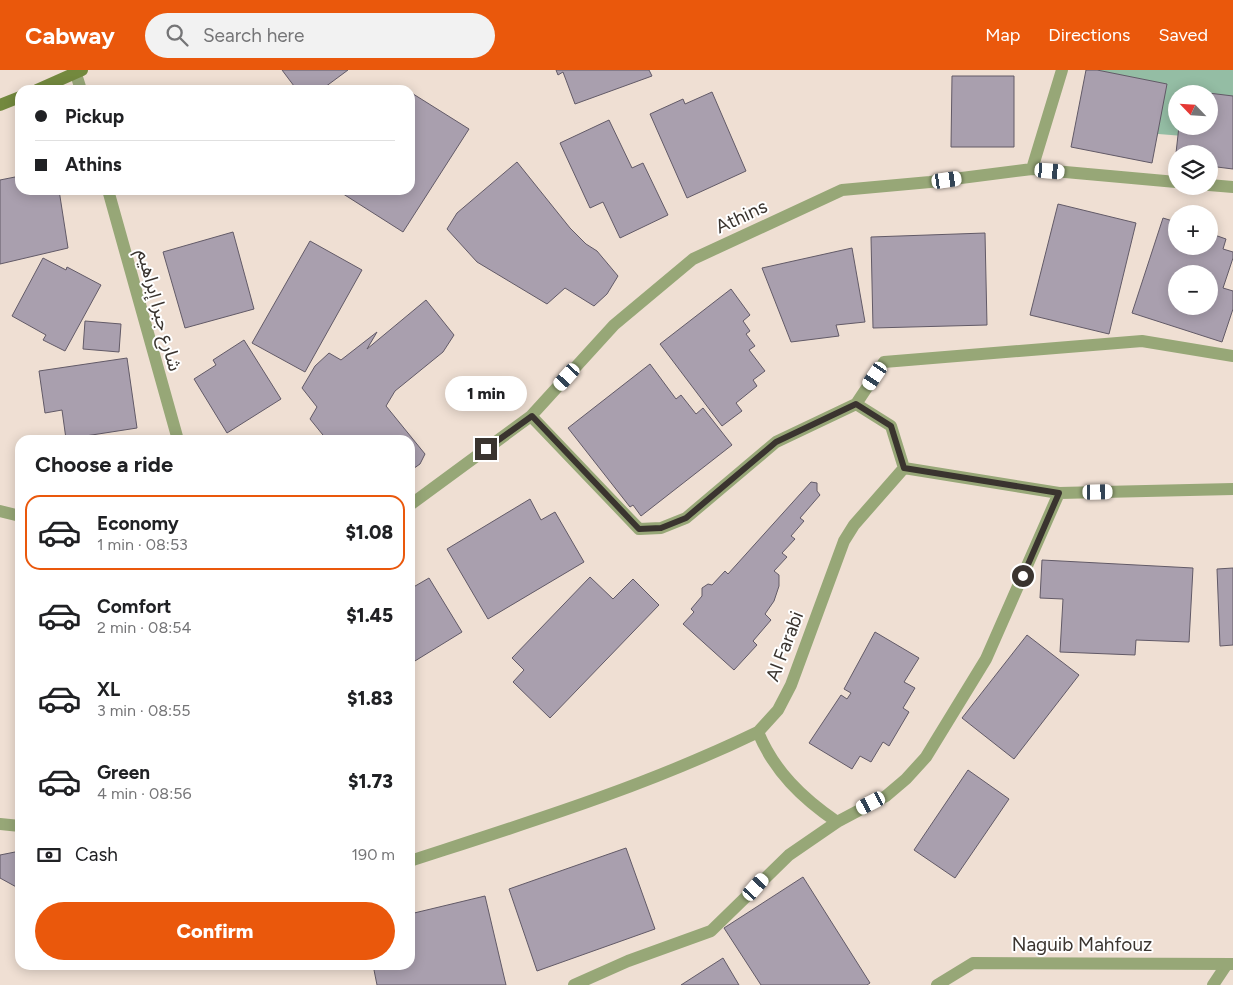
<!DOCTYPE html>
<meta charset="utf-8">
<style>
:root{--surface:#fff;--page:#f2f2f2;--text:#202124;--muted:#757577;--line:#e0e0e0;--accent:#ea580c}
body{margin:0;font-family:Figtree,"Noto Sans Arabic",sans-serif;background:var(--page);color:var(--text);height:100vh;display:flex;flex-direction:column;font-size:19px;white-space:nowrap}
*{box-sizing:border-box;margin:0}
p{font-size:16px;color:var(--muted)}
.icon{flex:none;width:28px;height:28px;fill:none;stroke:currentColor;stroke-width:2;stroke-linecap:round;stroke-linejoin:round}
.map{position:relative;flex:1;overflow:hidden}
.drawer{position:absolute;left:15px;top:365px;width:400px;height:535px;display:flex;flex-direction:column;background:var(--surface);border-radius:15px;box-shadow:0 2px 12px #0003}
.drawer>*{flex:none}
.hud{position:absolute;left:15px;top:15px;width:400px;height:110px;border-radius:15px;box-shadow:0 2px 12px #0003;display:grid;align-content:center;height:110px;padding:0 20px;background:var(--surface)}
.needle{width:32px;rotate:295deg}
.fabs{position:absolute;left:1168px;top:15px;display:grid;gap:10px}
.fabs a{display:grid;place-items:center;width:50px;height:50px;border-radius:50%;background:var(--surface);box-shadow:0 2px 12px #0003;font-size:25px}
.end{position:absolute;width:22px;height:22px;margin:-11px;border:6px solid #3a342f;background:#fff;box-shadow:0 0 0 2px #fff}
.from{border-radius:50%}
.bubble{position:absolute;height:35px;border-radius:18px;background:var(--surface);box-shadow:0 2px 12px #0003;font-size:16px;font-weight:800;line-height:35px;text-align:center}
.car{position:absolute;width:15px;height:30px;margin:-15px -8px;border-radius:6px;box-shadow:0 0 4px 1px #0007;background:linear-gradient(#fff 24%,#345 0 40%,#fff 0 76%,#345 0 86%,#fff 0)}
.hud b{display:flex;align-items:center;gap:18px;height:48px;font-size:19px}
.hud b+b{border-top:1px solid var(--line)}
.hud i{width:12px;height:12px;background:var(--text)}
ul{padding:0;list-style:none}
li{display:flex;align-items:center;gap:15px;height:75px;margin:0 10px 8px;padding:0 10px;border:2px solid transparent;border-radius:15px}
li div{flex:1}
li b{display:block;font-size:19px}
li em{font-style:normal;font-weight:800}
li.selected{border-color:var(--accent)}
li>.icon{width:45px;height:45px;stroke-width:1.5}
h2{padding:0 20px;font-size:22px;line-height:60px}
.pay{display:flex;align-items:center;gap:12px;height:55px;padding:0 20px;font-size:19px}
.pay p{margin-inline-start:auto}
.button{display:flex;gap:10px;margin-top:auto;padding:10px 20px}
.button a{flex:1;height:58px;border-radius:30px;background:var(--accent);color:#fff;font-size:20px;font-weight:800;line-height:58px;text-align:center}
header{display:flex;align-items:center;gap:30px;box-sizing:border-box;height:70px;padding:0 25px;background:var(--accent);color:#fff}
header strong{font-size:24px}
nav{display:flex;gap:28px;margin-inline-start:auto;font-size:18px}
.search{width:350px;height:45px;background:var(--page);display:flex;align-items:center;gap:12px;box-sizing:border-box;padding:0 18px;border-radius:28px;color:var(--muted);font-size:19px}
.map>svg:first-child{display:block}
</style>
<header>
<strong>Cabway</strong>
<div class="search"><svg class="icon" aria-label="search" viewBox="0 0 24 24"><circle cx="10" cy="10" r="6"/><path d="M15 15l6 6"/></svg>Search here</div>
<nav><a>Map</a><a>Directions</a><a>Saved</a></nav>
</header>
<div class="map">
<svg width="1233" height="915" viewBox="0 0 1233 915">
<rect width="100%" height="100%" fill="#efdfd3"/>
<path fill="#94bda4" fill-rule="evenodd" d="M 1098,0 L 1233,0 L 1233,70 L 1084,58 ZM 1176,24 L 1209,24 L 1209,56 L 1176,56 Z"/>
<path fill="#a99fae" stroke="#625a67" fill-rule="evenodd" d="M 282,0 L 348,0 L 321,20 L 297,20 Z
M 556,0 L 649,0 L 652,6 L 575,34 L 563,2 L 558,5 Z
M 1086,0 L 1097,0 L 1167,14 L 1152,93 L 1071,77 Z
M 952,6 L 1014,6 L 1014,77 L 951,77 Z
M 1184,20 L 1233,26 L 1233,99 L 1209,96 L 1209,84 L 1176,84 L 1175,92 L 1179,56 L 1209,56 L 1209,24 L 1183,24 Z
M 410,22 L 469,59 L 403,162 L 337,120 L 410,120 Z
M 712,22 L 746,101 L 687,128 L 650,44 L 683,29 L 685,34 Z
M 609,50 L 632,98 L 643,93 L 668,145 L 620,168 L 603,132 L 590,138 L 560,73 Z
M 517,92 L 570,158 L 586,174 L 597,181 L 618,206 L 607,224 L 594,236 L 565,218 L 547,234 L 477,192 L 447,159 L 457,143 Z
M 20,106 L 20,120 L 59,120 L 68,178 L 0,194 L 0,110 Z
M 1058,134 L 1136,153 L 1109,264 L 1030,245 Z
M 1163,148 L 1176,152 L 1176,176 L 1209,176 L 1209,163 L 1226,169 L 1223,179 L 1233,182 L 1233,188 L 1223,218 L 1233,221 L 1233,239 L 1222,272 L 1132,243 ZM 1176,204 L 1209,204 L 1209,236 L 1176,236 Z
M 233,162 L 254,239 L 185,258 L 163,182 Z
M 985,163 L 987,255 L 873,258 L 871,167 Z
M 310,171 L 362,200 L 305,302 L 252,273 Z
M 852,178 L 865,252 L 836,255 L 839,266 L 791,272 L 762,198 Z
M 43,188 L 66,200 L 67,197 L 101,215 L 65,281 L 43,270 L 46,265 L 12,246 Z
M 731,219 L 750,245 L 743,251 L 750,261 L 746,264 L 755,276 L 749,280 L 765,301 L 753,310 L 757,316 L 736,333 L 742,341 L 722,356 L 660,274 Z
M 426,230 L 454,265 L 443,282 L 395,321 L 386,336 L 425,384 L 420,394 L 410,401 L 410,370 L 327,370 L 310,349 L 317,337 L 302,318 L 315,296 L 329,283 L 341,290 L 377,262 L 367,279 Z
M 85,251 L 121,254 L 119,282 L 83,279 Z
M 244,270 L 281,329 L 227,363 L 194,309 L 216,295 L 213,290 Z
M 127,288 L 137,358 L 66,369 L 62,340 L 45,343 L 39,301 Z
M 650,294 L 676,329 L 681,325 L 696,344 L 703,338 L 732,375 L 641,446 L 633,435 L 630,437 L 568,358 Z
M 811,412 L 817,413 L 817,421 L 820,425 L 800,448 L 804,451 L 791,466 L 795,469 L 782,483 L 787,487 L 774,501 L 779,505 L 779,516 L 774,531 L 765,544 L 771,550 L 753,571 L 757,575 L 734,600 L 683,554 L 694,542 L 691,539 L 702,526 L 702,518 L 708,514 L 712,515 L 725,501 L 728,504 Z
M 530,429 L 541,450 L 555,442 L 584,492 L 488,549 L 447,479 Z
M 1042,490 L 1193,498 L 1189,572 L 1136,570 L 1135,585 L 1060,582 L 1063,529 L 1040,528 Z
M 1233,498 L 1233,575 L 1220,576 L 1217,499 Z
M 590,507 L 613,529 L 633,509 L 659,535 L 550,648 L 513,612 L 524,600 L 512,588 Z
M 429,508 L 462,562 L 410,594 L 410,519 Z
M 875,562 L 919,588 L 904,612 L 915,618 L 903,638 L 909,642 L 889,676 L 883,672 L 871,692 L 860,686 L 852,699 L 809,673 L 841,625 L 847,629 L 851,623 L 844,619 Z
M 1027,565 L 1079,605 L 1014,689 L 962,648 Z
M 968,700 L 1009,729 L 955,808 L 914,780 Z
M 626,778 L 655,859 L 537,901 L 509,819 Z
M 20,781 L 20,819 L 0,808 L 0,785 Z
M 803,807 L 870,913 L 867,915 L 761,915 L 724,858 Z
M 485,826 L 506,915 L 377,915 L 373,895 L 410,895 L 410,844 Z
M 723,888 L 739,915 L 681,915 Z"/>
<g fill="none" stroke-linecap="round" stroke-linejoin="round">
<path stroke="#97a777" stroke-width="12" d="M 1213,915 L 1227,894"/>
<path stroke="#97a777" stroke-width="12" d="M 76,4 L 81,20
M 1032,99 L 1062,0
M 1209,115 L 1233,117
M 108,120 L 178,370
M 856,334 L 884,292 L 1142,271 L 1233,286
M 531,346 L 639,459 L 661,458 L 686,448 L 776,372 L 856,334 L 891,356 L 904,398
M 904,398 L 1059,423 L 1233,419
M 410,435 L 531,346 L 614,255 L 693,189 L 842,120 L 930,112 L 1032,99 L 1176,112
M 0,441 L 20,446
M 837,752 C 802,728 774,701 758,662 L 778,640 L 791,615 L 844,471 L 854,455 L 904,398
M 0,754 L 20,756
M 410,791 C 530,752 644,717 758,662
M 574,915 L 628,891 L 711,861 L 789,785 L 837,752 L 886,726 L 906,709 L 926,687 L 986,589 L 1059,423
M 937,915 L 973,893 L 1233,894"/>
<path stroke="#73893e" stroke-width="12" d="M 37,20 L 82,0
M 0,35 L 20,27"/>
</g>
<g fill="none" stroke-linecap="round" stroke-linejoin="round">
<path stroke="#3a342f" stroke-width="6" d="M 486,379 L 532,346 L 639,459 L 661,458 L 686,448 L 776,372 L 856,334 L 891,356 L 904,398 L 1059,423 L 1023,506"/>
</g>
<g text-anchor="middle" stroke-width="4" stroke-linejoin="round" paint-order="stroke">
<g font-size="19" fill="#3a342f" stroke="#fff">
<text transform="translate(741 146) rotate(-25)" y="7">Athins</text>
<text transform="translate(160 240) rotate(75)" y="7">شارع جبرا إبراهيم</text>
<text transform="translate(784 576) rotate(-69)" y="7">Al Farabi</text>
<text x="1082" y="881">Naguib Mahfouz</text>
</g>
</g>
</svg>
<div class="fabs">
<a><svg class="needle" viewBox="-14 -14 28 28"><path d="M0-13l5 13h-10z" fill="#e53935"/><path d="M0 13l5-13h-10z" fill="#757577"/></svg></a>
<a><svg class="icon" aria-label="layers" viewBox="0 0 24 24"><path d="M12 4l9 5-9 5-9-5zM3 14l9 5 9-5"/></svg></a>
<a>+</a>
<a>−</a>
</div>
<i class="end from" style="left:1023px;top:506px"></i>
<i class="end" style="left:486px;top:379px"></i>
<div class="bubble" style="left:445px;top:306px;width:82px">1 min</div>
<i class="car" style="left:1050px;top:101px;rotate:95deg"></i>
<i class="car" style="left:947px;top:110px;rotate:82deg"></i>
<i class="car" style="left:875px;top:306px;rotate:214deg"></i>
<i class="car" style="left:567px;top:307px;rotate:222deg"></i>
<i class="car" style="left:1098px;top:422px;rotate:89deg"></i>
<i class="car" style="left:871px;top:733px;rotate:243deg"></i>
<i class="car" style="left:756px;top:817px;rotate:42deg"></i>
<div class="hud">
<b><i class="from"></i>Pickup</b>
<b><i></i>Athins</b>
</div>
<section class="drawer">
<h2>Choose a ride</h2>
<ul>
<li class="selected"><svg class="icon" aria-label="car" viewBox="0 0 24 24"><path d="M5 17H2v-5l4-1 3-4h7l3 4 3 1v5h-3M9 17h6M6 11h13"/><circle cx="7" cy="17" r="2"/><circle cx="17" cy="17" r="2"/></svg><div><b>Economy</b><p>1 min · 08:53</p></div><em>$1.08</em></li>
<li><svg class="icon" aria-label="car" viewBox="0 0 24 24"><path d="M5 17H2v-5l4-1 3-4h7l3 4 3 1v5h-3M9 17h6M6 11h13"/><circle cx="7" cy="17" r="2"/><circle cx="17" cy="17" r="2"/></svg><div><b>Comfort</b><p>2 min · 08:54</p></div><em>$1.45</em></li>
<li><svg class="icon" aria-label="car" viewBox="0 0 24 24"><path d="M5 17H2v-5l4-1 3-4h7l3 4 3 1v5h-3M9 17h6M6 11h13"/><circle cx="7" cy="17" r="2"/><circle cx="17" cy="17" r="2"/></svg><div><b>XL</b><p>3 min · 08:55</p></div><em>$1.83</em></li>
<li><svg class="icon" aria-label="car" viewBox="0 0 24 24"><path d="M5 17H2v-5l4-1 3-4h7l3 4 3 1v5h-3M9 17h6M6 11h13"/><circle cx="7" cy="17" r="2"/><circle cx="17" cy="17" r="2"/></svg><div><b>Green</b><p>4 min · 08:56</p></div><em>$1.73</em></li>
</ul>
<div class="pay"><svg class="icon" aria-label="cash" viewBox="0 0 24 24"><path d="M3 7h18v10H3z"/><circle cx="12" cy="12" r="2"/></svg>Cash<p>190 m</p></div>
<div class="button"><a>Confirm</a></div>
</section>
</div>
